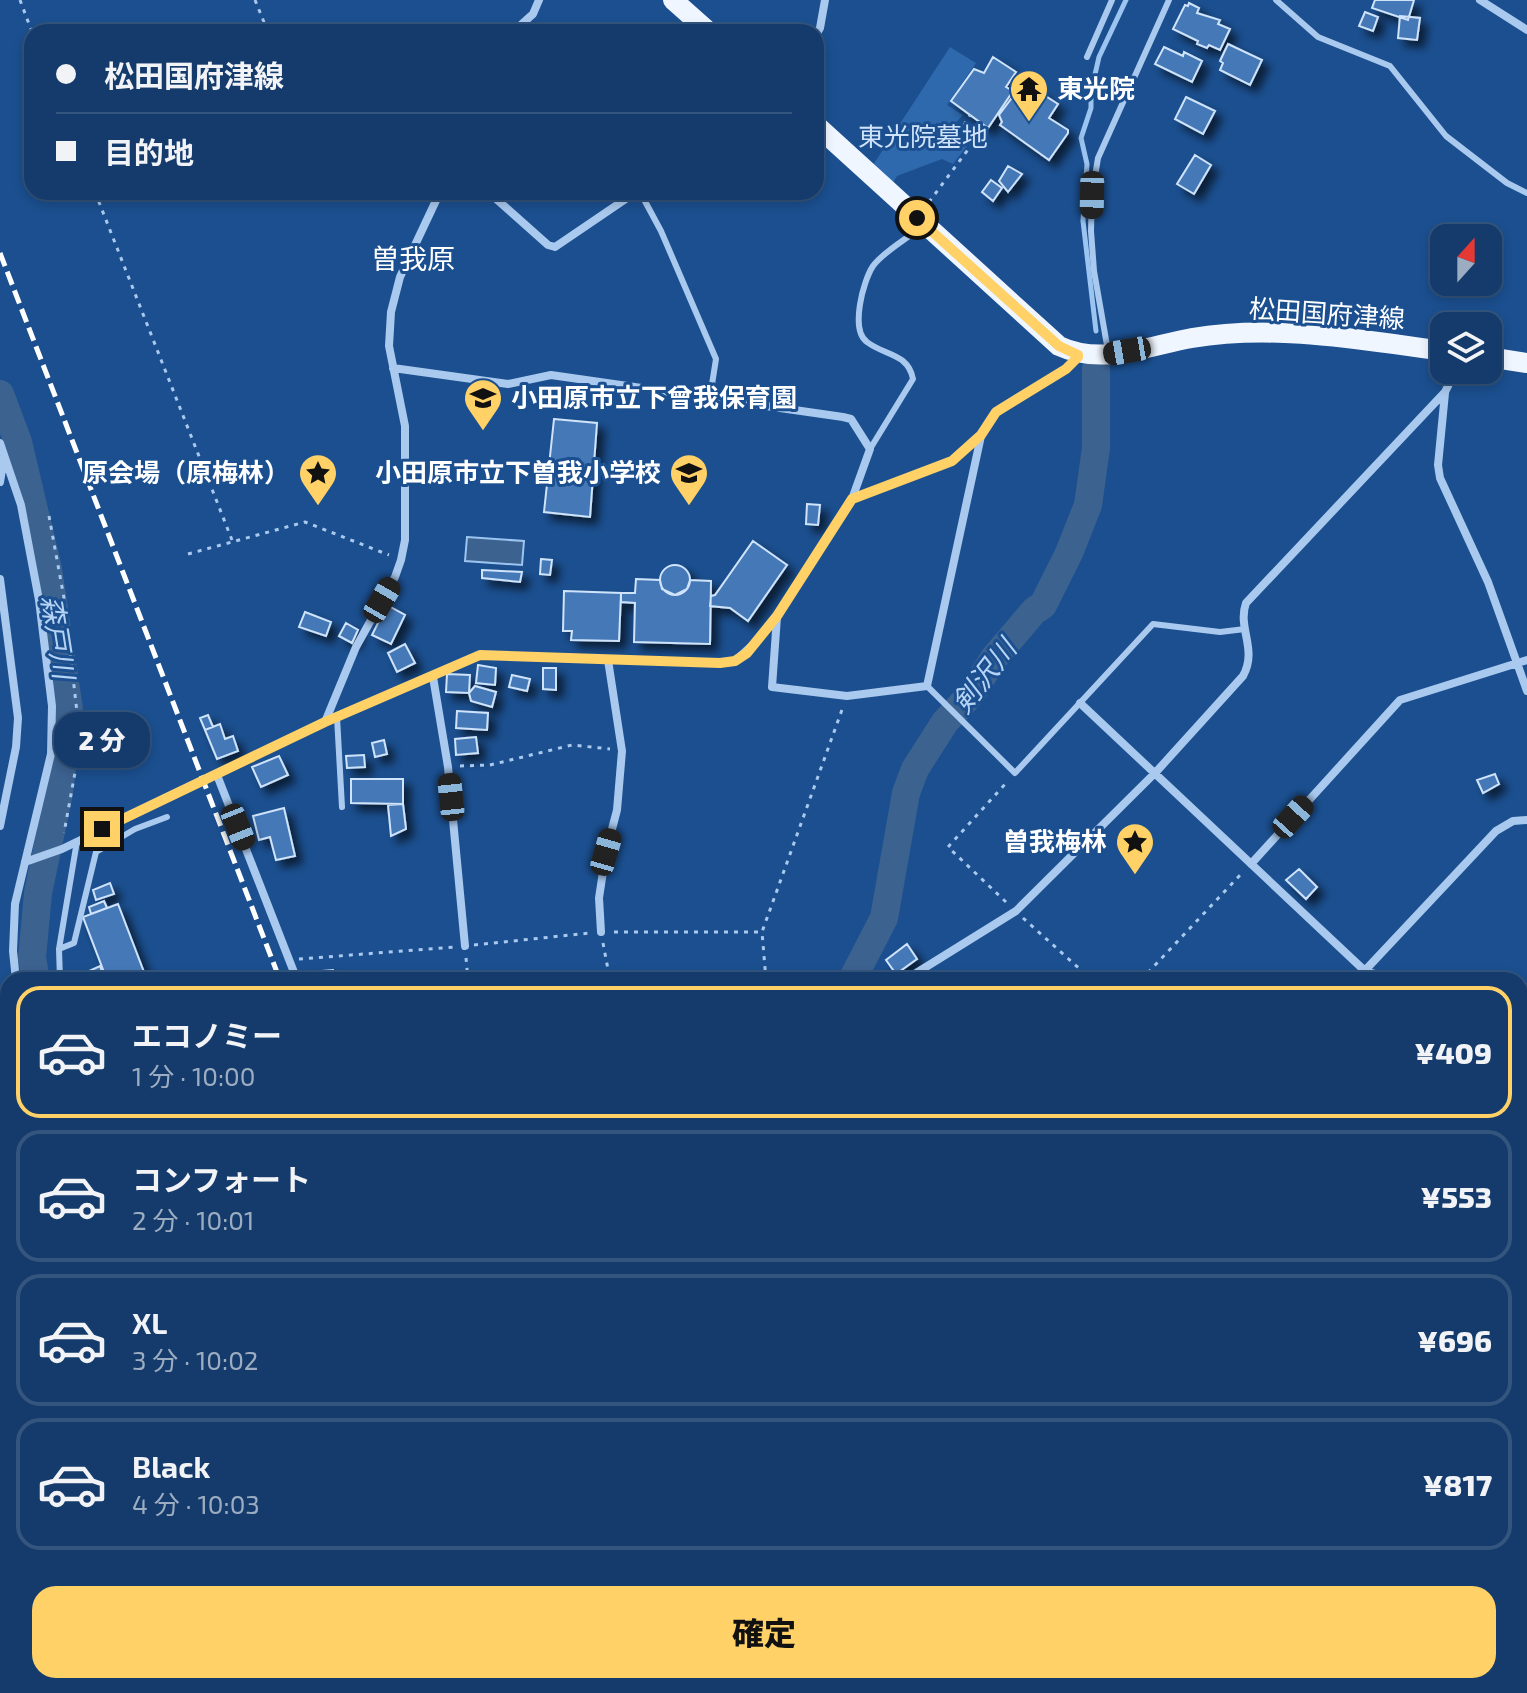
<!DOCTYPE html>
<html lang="ja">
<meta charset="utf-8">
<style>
:root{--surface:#143b6b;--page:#214673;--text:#f1f3f6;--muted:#9dadc1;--line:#33557e;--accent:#ffd166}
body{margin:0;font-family:"Exo 2","Noto Sans JP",sans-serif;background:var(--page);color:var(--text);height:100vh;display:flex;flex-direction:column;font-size:30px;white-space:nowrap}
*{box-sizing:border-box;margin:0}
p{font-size:26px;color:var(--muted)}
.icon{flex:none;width:44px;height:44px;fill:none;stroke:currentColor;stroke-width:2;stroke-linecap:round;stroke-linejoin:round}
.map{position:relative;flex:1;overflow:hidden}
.drawer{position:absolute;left:0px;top:972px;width:1528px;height:722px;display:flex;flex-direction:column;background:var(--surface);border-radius:24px 24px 0 0;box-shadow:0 4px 12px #0003,0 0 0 2px var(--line)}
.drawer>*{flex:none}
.hud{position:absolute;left:24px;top:24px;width:800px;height:176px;border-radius:24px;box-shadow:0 4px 12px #0003,0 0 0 2px var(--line);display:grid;align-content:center;height:176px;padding:0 32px;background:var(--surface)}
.needle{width:52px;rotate:21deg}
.fabs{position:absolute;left:1430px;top:224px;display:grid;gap:16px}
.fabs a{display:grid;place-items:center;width:72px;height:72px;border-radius:16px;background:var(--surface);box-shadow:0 4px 12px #0003,0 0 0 2px var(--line);font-size:40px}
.end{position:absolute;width:36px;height:36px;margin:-18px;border:10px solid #ffd166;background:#111;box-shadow:0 0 0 4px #111}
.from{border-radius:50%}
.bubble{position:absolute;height:56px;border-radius:24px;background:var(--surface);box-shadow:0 4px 12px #0003,0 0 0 2px var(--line);font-size:26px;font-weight:800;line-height:56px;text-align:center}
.car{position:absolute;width:24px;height:48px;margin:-24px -12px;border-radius:10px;box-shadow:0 0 6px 2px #0007;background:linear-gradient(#222 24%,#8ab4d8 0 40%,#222 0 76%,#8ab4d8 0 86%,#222 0)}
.hud b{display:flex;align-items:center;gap:28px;height:76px;font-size:30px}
.hud b+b{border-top:2px solid var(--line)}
.hud i{width:20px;height:20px;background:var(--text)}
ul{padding:14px 0 0;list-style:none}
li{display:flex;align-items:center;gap:24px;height:132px;margin:0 16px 12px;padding:0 16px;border:4px solid var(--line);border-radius:24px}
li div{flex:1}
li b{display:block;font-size:30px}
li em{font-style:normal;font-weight:800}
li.active{border-color:var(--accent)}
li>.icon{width:72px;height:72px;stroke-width:1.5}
.cta{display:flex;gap:16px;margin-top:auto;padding:16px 32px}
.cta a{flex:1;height:92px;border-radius:24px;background:var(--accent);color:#111;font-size:32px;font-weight:800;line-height:92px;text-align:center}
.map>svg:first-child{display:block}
</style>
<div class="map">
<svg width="1527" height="1693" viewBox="0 0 1527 1693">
<defs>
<filter id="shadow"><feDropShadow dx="7" dy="7" stdDeviation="4" flood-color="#0009"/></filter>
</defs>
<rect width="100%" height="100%" fill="#1b4f8f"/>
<path fill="#2e69ad" d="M 950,47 L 976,63 L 947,105 L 963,115 L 949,130 L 967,146 L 953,164 L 942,159 L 897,176 L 891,186 L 871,168 Z"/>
<path fill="#3c6290" stroke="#9cc4f0" stroke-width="2" d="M 467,537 L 524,541 L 522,565 L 465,561 Z"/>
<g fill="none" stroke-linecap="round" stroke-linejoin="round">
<path stroke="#9cc4f0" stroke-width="5" d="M 1096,331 L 1083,221 L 1087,164 L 1081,138 L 1091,108 L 1091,92 L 1099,57 L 1126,0"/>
<path stroke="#3c6290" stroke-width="28" d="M 0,394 L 18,442 L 48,569 L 69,709 L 59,793 L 38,893 L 32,958 L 36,980
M 852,980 L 884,918 L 906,793 L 915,769 L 945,722 L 971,694 L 994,658 L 1034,611 L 1043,605 L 1069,553 L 1088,505 L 1096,448 L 1096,369
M 283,1686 L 286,1693
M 1068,1686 L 1070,1693"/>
</g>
<path fill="#4478b7" stroke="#cfe3fa" stroke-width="2" filter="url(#shadow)" d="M 1375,0 L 1414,0 L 1408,20 L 1372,8 Z
M 1189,3 L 1199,8 L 1197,13 L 1220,20 L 1218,24 L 1230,29 L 1220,50 L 1209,45 L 1207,48 L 1197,44 L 1198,41 L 1173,29 L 1185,5 L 1188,6 Z
M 1365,12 L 1378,17 L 1373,31 L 1359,26 Z
M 1400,16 L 1420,18 L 1417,40 L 1398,38 Z
M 1228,44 L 1262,60 L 1250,85 L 1220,70 L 1223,63 L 1220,61 Z
M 1164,47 L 1183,56 L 1184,52 L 1202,61 L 1192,82 L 1155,64 Z
M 993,57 L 1016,72 L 1006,87 L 1013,91 L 988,128 L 951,101 L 974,69 L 984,73 Z
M 1020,87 L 1033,95 L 1036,90 L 1058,104 L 1049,118 L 1068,130 L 1068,133 L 1049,160 L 1000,125 L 1002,122 L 999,115 Z
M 1186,97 L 1215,111 L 1203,134 L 1175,119 Z
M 1195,155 L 1211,165 L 1194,194 L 1177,184 Z
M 1008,166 L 1022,174 L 1008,192 L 999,181 Z
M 991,180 L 1002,188 L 993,201 L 982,192 Z
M 554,419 L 597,423 L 590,517 L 544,512 Z
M 807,504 L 820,505 L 818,525 L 806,524 Z
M 753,541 L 787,565 L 748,621 L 730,608 L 710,606 L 711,596 L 715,595 Z
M 541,559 L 552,560 L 550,575 L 540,574 Z
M660 580a15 15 0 1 1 30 0a15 15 0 1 1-30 0Z
M 482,570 L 522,572 L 520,582 L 482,578 Z
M 636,579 L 660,580 L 662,589 L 675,595 L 687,589 L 690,580 L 711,581 L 710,644 L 634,642 L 635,603 L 621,602 L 621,593 L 635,593 Z
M 564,591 L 621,593 L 619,641 L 571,640 L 572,631 L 563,631 Z
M 387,605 L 405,615 L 391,644 L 372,635 Z
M 305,612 L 331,622 L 326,636 L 299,627 Z
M 346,623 L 358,630 L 352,643 L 339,636 Z
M 405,644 L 415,663 L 397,672 L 388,653 Z
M 478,665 L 496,668 L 495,685 L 476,683 Z
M 543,668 L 556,668 L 556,690 L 543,689 Z
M 447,674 L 470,675 L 469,693 L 446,692 Z
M 512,675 L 530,679 L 527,691 L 509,687 Z
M 475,686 L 496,692 L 492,707 L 471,701 L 469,693 Z
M 457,711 L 488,713 L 487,730 L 456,728 Z
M 208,715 L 213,727 L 205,730 L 200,718 Z
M 220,724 L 225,739 L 233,736 L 238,751 L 217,759 L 205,730 Z
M 476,737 L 478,753 L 456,755 L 455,739 Z
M 384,740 L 387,754 L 375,757 L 372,743 Z
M 364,755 L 365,767 L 347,768 L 346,756 Z
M 279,756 L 288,775 L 261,787 L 252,767 Z
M 1495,774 L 1499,784 L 1483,793 L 1477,780 Z
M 351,779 L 403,779 L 403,804 L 351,803 Z
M 403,804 L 406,829 L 391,836 L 388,805 Z
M 284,808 L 295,856 L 276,860 L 270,837 L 259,840 L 253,816 Z
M 1299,869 L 1317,887 L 1306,899 L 1286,880 Z
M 110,883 L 114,894 L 96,900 L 93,890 Z
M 104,901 L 107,908 L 91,914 L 89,907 Z
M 118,904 L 147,980 L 107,980 L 83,917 Z
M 907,944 L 917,959 L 896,974 L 886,960 Z
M 100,966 L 105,980 L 93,980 L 89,971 Z
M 333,970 L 334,980 L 310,980 L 310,972 Z
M 319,1686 L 343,1686 L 346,1693 L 322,1693 Z"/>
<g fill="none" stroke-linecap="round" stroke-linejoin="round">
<path stroke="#a9c9ee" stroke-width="3" stroke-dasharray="4 6" stroke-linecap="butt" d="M 20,0 L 32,32
M 255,0 L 268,32
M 95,192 L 232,540
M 929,202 L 973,143 L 959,133 L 970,115
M 49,516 L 64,598 L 78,721 L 76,767 L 64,833
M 188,554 L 305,522 L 389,555
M 460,766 L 490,765 L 572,745 L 610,749
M 1006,902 L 948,847 L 1007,782
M 1023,918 L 1092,980
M 614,932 L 762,932
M 603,943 L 610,980
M 474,945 L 590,933
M 466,958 L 468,980
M 299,959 L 455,947
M 766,980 L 762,932 L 843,707
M 1141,980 L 1243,872"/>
<path stroke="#a9c9ee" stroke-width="6" d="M 1276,0 L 1318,37 L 1390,66 L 1446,136 L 1507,183 L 1527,193
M 1087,57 L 1112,0
M 640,192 L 661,231 L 716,359 L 710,397
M 1108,351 L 1094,271 L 1091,231 L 1092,195 L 1098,158 L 1169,0
M 870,449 L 913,379 C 908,353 885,356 867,342 C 850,330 863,281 873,266 C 884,251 907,239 921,227
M 927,686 L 1015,773 L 1153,624 L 1220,632 L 1245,629
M 337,717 L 342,807
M 59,949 L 74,943 L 96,852 L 135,829 L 167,817
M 60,980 L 59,949 L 77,841
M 1520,1595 L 1527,1588
M 1520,1607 L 1527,1607
M 312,1686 L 314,1693
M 880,1686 L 881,1693
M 1100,1693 L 1110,1686"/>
<path stroke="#a9c9ee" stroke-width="8" d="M 1480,0 L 1527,30
M 513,32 L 533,14 L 539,0
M 816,35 L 820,28 L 825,0
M 481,192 L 494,197 L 548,245 L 555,247 L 636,192
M 393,368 L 508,384 L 551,375 L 843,417 L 851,419 L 870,449 L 852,499
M 1445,393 L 1438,465 L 1440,478 L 1488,582 L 1527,691
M 0,443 L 21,505 L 39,600 L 52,706 L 51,754 L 15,904 L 13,951 L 16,980
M 0,482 L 4,457
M 0,579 L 18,718 L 16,747 L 0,826
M 777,617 L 772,687 L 847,696 L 927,686 L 981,436
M 433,677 L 448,767 L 465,946
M 1080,703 L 1365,971 L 1396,980
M 325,722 L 356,647 L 395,577 L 401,560 L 405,540 L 405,426 L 389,346 L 391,312 L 400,277 L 440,192
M 217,775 L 297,980
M 25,862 L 62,849 L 325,722 L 480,655 L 720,663 L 735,661 L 757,641 L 777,616 L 852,499 L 952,461 L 981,435 L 996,412 L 1066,369 L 1078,355
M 1251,864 L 1400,700 L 1527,660
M 601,932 L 599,898 L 606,852 L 617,810 L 622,751 L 608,660
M 905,980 L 1016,911 L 1156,772 L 1243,676 C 1258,649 1237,628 1246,603 L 1445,392 L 1456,370
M 1356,980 L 1496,831 L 1513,821 L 1527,820
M 1520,1014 L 1527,1016
M 0,1203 L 8,1201
M 1520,1352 L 1527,1352
M 170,1686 L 171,1693
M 183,1686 L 199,1693
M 268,1686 L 270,1693
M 1054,1686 L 1056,1693
M 201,1693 L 219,1686
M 1508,1693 L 1509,1686"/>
<path stroke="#f0f6ff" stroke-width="20" d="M 673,0 L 709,32
M 816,125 L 1059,346 C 1102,366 1147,346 1192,338 C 1275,324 1361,340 1444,351
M 1488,357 L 1527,363"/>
<path stroke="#fff" stroke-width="5" stroke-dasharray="14 6" stroke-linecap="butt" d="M 0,253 L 280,980
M 547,1686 L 550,1693"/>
</g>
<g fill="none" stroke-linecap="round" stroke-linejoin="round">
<path stroke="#ffd166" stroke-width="10" d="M 102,829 L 325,722 L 480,655 L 720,663 L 735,661 L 747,653 L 777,616 L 852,499 L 952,461 L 981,435 L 996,412 L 1066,369 L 1078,357 L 1078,355 L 1059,346 L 917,218"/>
</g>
<defs>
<symbol id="temple-pin" viewBox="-11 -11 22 30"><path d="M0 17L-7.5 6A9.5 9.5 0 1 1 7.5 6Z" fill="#ffd166" stroke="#1b4f8f"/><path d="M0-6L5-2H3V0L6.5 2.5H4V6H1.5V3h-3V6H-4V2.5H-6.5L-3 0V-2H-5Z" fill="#111"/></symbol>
<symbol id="school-pin" viewBox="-11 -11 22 30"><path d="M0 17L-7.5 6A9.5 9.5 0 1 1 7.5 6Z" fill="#ffd166" stroke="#1b4f8f"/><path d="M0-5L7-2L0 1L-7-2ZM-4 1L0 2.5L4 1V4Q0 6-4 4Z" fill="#111"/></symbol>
<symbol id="sight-pin" viewBox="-11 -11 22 30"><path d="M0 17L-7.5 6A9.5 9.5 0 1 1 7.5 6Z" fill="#ffd166" stroke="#1b4f8f"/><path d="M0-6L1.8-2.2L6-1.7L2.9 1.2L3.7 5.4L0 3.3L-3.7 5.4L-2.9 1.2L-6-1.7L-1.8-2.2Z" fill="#111"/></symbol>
</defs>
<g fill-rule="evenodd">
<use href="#temple-pin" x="1007" y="67" width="44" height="60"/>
<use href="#school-pin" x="461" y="376" width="44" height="60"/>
<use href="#sight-pin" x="296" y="451" width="44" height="60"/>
<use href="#school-pin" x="667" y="451" width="44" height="60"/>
<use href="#sight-pin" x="1113" y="820" width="44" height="60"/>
</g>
<g text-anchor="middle" stroke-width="6" stroke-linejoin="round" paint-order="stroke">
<g font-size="26" font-weight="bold" fill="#fff" stroke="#1b4f8f" text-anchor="end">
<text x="1057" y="98" text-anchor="start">東光院</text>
<text x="511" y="407" text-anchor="start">小田原市立下曾我保育園</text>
<text x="290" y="482">原会場（原梅林）</text>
<text x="661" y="482">小田原市立下曽我小学校</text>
<text x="1107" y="851">曽我梅林</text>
</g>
<g font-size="26" fill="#cfe3fa" stroke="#1b4f8f">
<text x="923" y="146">東光院墓地</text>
</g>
<g font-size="26" fill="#fff" stroke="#1b4f8f">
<text transform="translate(1327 314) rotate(4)" y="9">松田国府津線</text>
</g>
<g font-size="28" fill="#fff" stroke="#1b4f8f">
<text x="413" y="269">曽我原</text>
</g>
<g font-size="28" font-style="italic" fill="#b5d3f5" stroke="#1b4f8f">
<text transform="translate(58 637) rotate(81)" y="10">森戸川</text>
<text transform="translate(984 676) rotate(-52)" y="10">剣沢川</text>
</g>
</g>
</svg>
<div class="fabs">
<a><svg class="needle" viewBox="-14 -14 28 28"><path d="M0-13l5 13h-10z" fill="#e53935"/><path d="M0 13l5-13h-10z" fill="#9dadc1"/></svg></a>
<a><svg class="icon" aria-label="layers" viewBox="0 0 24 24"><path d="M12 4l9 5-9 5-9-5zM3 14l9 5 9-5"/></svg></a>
</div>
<i class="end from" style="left:917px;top:218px"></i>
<i class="end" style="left:102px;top:829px"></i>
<div class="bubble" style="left:54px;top:712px;width:96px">2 分</div>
<i class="car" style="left:1092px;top:195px;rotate:181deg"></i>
<i class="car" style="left:1127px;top:351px;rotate:260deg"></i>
<i class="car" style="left:382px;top:600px;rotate:30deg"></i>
<i class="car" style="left:451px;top:797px;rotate:354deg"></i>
<i class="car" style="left:1293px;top:817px;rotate:42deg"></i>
<i class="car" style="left:238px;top:827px;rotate:158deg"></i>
<i class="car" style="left:606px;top:852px;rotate:16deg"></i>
<div class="hud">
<b><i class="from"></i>松田国府津線</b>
<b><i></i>目的地</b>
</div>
<section class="drawer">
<ul>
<li class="active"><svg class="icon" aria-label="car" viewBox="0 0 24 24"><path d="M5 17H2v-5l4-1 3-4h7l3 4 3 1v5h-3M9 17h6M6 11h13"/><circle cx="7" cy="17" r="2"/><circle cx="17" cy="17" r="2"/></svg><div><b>エコノミー</b><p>1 分 · 10:00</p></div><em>¥409</em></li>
<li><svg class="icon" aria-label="car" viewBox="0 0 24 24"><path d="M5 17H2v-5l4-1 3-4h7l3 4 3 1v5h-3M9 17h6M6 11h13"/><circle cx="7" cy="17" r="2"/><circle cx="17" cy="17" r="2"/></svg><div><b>コンフォート</b><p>2 分 · 10:01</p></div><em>¥553</em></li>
<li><svg class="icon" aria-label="car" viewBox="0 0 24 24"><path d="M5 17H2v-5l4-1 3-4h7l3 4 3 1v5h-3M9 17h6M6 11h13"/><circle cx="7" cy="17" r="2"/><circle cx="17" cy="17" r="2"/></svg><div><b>XL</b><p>3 分 · 10:02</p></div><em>¥696</em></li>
<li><svg class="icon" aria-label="car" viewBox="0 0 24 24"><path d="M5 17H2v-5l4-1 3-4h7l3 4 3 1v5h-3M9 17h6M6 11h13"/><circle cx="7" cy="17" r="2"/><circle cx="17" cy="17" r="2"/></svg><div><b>Black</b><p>4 分 · 10:03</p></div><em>¥817</em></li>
</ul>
<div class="cta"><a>確定</a></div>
</section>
</div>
